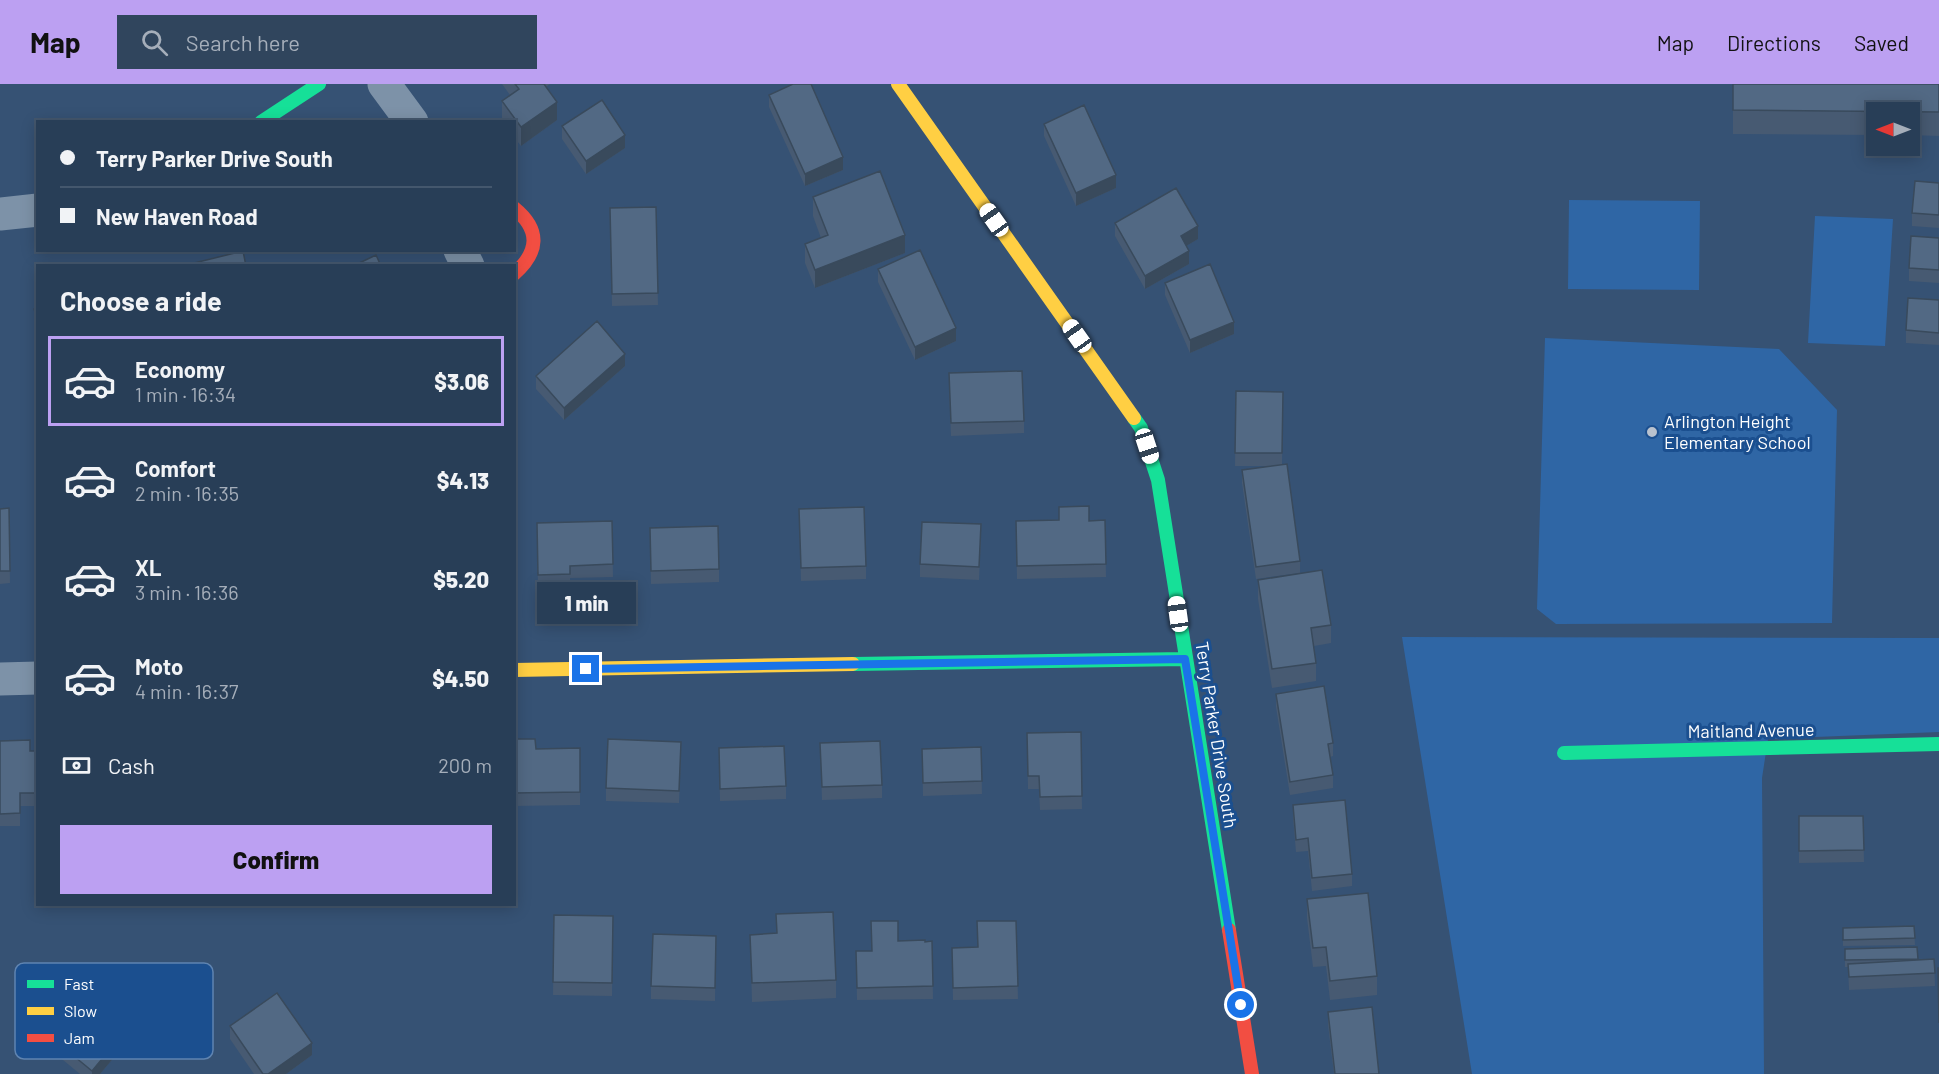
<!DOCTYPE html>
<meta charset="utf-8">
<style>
:root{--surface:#283e57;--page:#30455d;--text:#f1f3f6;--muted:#a5aeba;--line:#44576d;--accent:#bca0f2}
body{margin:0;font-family:Barlow,sans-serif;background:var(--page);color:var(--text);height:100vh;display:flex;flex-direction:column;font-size:22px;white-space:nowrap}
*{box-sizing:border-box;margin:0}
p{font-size:20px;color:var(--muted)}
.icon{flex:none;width:33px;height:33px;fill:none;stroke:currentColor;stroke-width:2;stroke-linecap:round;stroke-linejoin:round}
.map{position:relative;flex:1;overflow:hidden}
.panel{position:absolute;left:36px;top:180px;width:480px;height:642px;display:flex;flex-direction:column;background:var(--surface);border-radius:0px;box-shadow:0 3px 15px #0003,0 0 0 2px var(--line)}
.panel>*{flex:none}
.banner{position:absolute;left:36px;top:36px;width:480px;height:132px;border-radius:0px;box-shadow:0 3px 15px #0003,0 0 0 2px var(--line);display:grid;align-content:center;height:132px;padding:0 24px;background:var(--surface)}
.needle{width:39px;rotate:270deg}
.buttons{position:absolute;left:1866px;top:18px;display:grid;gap:12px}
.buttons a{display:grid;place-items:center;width:54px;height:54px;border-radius:0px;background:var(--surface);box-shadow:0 3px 15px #0003,0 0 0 2px var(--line);font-size:30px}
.end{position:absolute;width:27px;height:27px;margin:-14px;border:8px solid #1a73e8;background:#fff;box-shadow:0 0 0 3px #fff}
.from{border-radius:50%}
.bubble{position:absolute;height:42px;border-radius:0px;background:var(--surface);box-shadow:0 3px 15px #0003,0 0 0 2px var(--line);font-size:20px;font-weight:800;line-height:42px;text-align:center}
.car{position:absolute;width:18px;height:36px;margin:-18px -9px;border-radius:8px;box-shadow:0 0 4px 2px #0007;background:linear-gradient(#fff 24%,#345 0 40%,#fff 0 76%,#345 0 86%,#fff 0)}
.banner b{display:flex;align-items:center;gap:21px;height:57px;font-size:22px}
.banner b+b{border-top:2px solid var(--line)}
.banner i{width:15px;height:15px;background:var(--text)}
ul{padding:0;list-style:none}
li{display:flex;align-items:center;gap:18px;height:90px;margin:0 12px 9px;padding:0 12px;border:3px solid transparent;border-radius:0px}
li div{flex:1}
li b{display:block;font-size:22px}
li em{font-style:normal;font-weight:800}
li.on{border-color:var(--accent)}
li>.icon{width:54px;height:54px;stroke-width:1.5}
h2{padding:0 24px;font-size:27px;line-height:72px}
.pay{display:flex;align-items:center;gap:15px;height:66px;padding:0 24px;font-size:22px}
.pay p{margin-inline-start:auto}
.primary-button{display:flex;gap:12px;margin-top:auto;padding:12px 24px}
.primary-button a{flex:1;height:69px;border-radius:0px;background:var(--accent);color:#111;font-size:24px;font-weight:800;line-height:69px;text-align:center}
header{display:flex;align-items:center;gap:36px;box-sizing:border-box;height:84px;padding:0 30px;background:var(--accent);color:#111}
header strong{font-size:28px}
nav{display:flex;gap:33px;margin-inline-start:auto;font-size:21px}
.search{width:420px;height:54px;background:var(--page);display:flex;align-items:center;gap:15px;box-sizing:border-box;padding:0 21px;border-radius:0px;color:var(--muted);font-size:22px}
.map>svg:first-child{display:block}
</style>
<header>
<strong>Map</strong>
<div class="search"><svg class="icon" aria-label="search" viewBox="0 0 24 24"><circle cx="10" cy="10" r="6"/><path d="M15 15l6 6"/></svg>Search here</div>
<nav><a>Map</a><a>Directions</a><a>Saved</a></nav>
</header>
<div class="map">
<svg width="1939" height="990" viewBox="0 0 1939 990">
<rect width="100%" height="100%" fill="#365274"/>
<path fill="#2f66a5" d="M 1569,116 L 1700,117 L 1699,206 L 1568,205 Z
M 1815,132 L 1893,135 L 1885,262 L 1808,259 Z
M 1545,254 L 1779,265 L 1837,326 L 1832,539 L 1556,540 L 1537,525 Z
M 1402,553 L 1939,554 L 1939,648 L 1768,655 L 1762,694 L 1764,990 L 1472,990 Z"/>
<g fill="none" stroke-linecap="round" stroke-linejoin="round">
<path stroke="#7d92a8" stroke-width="33" d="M 384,0 L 412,38
M 0,130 L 38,126
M 460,166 L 468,182
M 0,595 L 38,594"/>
<path stroke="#16e098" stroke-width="14" d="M 261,38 L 319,0
M 1134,334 L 1141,344 L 1158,396 L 1229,846
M 853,580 L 1185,575
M 1564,669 L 1939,660"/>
<path stroke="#ffcf43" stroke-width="14" d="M 898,0 L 1134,334
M 514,586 L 853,580"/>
<path stroke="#f24e42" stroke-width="14" d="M 514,124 C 541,146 539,168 514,190
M 1229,846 L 1252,990"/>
</g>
<path fill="#475a72" d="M 502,0 L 550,0 L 546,3 L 557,36 L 521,62 L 514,53 L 514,38 L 503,38 L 502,36 L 502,17 L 510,11 Z
M 1733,0 L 1939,0 L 1939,52 L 1910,51 L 1910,28 L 1876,28 L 1876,51 L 1733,50 Z
M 769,11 L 843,86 L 805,102 L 769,23 Z
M 1044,40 L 1116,104 L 1076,122 L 1044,52 Z
M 562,42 L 625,64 L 586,90 L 562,55 Z
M 1939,99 L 1939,144 L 1912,142 L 1912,129 Z
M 813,113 L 905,169 L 815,204 L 805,179 L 805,160 L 821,154 L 813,132 Z
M 656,123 L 658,221 L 612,222 L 610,124 Z
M 1115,139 L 1198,155 L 1186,162 L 1189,180 L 1145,205 L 1115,152 Z
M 1939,154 L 1939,199 L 1909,197 L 1909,184 Z
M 878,185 L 956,257 L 915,276 L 878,198 Z
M 1165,199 L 1234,250 L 1190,269 L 1165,211 Z
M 1939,216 L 1939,261 L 1906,259 L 1906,246 Z
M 38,224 L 38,250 L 34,238 L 34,225 Z
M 625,282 L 564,336 L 536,305 L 536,292 Z
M 949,302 L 1024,337 L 1024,349 L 951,352 Z
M 1236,307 L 1283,308 L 1282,381 L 1300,477 L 1300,489 L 1256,495 L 1242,399 L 1242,386 L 1274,382 L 1235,382 Z
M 9,424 L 10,499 L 0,500 L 0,425 Z
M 799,425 L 866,482 L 866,495 L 801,497 Z
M 1105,436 L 1106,493 L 1017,495 L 1016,437 Z
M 612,437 L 613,493 L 570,494 L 570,503 L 538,504 L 537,451 Z
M 650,444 L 719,485 L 719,498 L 651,500 Z
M 981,453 L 979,496 L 920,493 L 920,480 Z
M 1258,496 L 1331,541 L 1331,559 L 1314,562 L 1316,579 L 1316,597 L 1272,604 L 1258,515 Z
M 1276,610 L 1333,659 L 1333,672 L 1330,673 L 1333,691 L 1333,704 L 1290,711 L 1276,623 Z
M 1081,648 L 1082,725 L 1040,726 L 1039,705 L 1028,705 L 1027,649 Z
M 514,655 L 536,665 L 580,664 L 580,721 L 514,722 Z
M 0,657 L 30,667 L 38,667 L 38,722 L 20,722 L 20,742 L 0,742 Z
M 820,659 L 882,701 L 882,714 L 822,716 Z
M 981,663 L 982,710 L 923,712 L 922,665 Z
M 719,664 L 786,702 L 786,715 L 720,717 Z
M 681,671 L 679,719 L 606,717 L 606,704 Z
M 1293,721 L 1352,790 L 1352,802 L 1312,807 L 1308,767 L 1296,768 L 1293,734 Z
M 1863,732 L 1864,778 L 1799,779 L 1799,733 Z
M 1307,815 L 1377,892 L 1377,911 L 1330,916 L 1326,882 L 1313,883 L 1307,834 Z
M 776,830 L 836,896 L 836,914 L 752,918 L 750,851 L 776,849 Z
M 554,831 L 613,832 L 612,912 L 553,911 Z
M 1016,837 L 1018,915 L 953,916 L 952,864 L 978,863 Z
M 1914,842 L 1915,861 L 1843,862 L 1843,844 Z
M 716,852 L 715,917 L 651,915 L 651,902 Z
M 898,857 L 932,857 L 933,915 L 857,916 L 856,867 L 872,867 Z
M 1917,863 L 1918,876 L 1934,875 L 1935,902 L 1849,906 L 1848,883 L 1845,883 L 1845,865 Z
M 1328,928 L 1379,990 L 1334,990 L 1328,941 Z
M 29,935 L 116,971 L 100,990 L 80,990 L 29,948 Z
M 230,942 L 312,971 L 286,990 L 254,990 L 230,955 Z"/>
<path fill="#394a5c" d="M 557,18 L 557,36 L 521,62 L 521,43 Z
M 625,51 L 625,64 L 586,90 L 586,77 Z
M 843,73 L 843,86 L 805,102 L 805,90 Z
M 1116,91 L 1116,104 L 1076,122 L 1076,109 Z
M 1198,142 L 1198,155 L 1181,165 L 1181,152 Z
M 905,151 L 905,169 L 815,204 L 815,186 Z
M 1189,167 L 1189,180 L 1145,205 L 1145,192 Z
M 1234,238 L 1234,250 L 1190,269 L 1190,256 Z
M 956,244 L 956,257 L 915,276 L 915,263 Z
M 625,270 L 625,282 L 564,336 L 564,324 Z
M 116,958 L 116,971 L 100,990 L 92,990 L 92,987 Z
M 312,959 L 312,971 L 286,990 L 268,990 Z"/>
<path fill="#526984" stroke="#394a5c" stroke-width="1.5" d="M 515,0 L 544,0 L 557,18 L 521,43 L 502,17 L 519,5 Z
M 793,0 L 811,0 L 843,73 L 805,90 L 769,11 Z
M 1733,0 L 1939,0 L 1939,28 L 1733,26 Z
M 602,16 L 625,51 L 586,77 L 562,42 Z
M 1084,21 L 1116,91 L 1076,109 L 1044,40 Z
M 880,87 L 905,151 L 815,186 L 805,160 L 828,151 L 813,113 Z
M 1915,97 L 1939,99 L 1939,131 L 1912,129 Z
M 1176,104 L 1198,142 L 1181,152 L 1189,167 L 1145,192 L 1115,139 Z
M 656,123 L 658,209 L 612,210 L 610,124 Z
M 1911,152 L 1939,154 L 1939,186 L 1909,184 Z
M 920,166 L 956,244 L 915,263 L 878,185 Z
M 243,167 L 246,182 L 182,182 Z
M 376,171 L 381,182 L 353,182 Z
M 1210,180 L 1234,238 L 1190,256 L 1165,199 Z
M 1908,214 L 1939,216 L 1939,249 L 1906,246 Z
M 38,224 L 38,237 L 34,225 Z
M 597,237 L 625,270 L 564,324 L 536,292 Z
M 1022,287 L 1024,337 L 951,339 L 949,289 Z
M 1236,307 L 1283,308 L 1282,369 L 1235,369 Z
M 1287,380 L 1300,477 L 1256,483 L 1242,386 Z
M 1089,422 L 1089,437 L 1105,436 L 1106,480 L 1017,482 L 1016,437 L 1059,436 L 1059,423 Z
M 864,423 L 866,482 L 801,484 L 799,425 Z
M 9,424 L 10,487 L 0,487 L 0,425 Z
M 612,437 L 613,480 L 570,482 L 570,490 L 538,491 L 537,439 Z
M 922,438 L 981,440 L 979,483 L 920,480 Z
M 718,442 L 719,485 L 651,487 L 650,444 Z
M 1322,486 L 1331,541 L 1311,544 L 1316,579 L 1272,585 L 1258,496 Z
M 1324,602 L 1333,659 L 1328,660 L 1333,691 L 1290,698 L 1276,610 Z
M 1081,648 L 1082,712 L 1040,713 L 1039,692 L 1028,692 L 1027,649 Z
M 514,655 L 535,655 L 536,665 L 580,664 L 580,708 L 514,709 Z
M 608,655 L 681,658 L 679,707 L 606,704 Z
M 30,656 L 30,667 L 38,667 L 38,709 L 20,709 L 20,729 L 0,730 L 0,657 Z
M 880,657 L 882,701 L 822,703 L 820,659 Z
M 784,662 L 786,702 L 720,705 L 719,664 Z
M 981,663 L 982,697 L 923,699 L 922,665 Z
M 1345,716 L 1352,790 L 1312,794 L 1308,754 L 1296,756 L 1293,721 Z
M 1799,732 L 1863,732 L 1864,766 L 1799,767 Z
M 1368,809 L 1377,892 L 1330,897 L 1326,863 L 1313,864 L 1307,815 Z
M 833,828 L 836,896 L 752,899 L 750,851 L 777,849 L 776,830 Z
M 554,831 L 613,832 L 612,899 L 553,898 Z
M 871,837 L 898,837 L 898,857 L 925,856 L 925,858 L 932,857 L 933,902 L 857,904 L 856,867 L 872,867 Z
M 977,837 L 1016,837 L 1018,902 L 953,904 L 952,864 L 978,863 Z
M 1914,842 L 1915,854 L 1843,856 L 1843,844 Z
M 653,850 L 716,852 L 715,904 L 651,902 Z
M 1917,863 L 1918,875 L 1845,876 L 1845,865 Z
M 1934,875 L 1935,889 L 1849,893 L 1848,880 Z
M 1938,884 L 1939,884 L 1939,939 Z
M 52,906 L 116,958 L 92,987 L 29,935 Z
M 277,909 L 312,959 L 268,990 L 263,990 L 230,942 Z
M 1372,923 L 1379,990 L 1335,990 L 1328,928 Z"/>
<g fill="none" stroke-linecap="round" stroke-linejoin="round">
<path stroke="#1a73e8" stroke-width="8" d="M 586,585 L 1185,575 L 1241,921"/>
</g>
<circle fill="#b9c2ce" stroke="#1b4f8f" stroke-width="2" cx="1652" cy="348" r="6"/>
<g text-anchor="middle" stroke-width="6" stroke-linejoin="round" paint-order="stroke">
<g font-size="18" fill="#fff" stroke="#1b4f8f" text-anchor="start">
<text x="1664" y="344">Arlington Height<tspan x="1664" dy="21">Elementary School</tspan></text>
</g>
<g font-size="18" fill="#fff" stroke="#1b4f8f">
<text transform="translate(1751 647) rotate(-1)" y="6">Maitland Avenue</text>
<text transform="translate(1216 651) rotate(81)" y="6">Terry Parker Drive South</text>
</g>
</g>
<rect x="15" y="879" width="198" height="96" rx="9" fill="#1b4f8f" stroke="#5f84b1" stroke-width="1.5"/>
<rect x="27" y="896" width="27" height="8" fill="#16e098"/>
<rect x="27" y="923" width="27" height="8" fill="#ffcf43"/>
<rect x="27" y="950" width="27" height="8" fill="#f24e42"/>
<g font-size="16" fill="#fff">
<text x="64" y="906">Fast</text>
<text x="64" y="933">Slow</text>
<text x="64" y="960">Jam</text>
</g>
</svg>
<div class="buttons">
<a><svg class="needle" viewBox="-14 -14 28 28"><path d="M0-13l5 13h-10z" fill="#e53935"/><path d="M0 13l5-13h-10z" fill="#a5aeba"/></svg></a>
</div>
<i class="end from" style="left:1241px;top:921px"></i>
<i class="end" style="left:586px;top:585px"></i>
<div class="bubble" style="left:537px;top:498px;width:99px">1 min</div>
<i class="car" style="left:994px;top:136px;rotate:325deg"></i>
<i class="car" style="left:1077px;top:252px;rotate:325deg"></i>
<i class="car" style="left:1147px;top:362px;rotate:162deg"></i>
<i class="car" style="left:1178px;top:530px;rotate:352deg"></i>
<div class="banner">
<b><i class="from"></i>Terry Parker Drive South</b>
<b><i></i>New Haven Road</b>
</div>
<section class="panel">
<h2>Choose a ride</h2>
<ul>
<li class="on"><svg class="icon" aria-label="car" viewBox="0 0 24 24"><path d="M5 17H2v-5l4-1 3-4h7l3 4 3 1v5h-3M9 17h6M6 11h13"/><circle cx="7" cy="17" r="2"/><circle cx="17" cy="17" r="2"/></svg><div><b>Economy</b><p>1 min · 16:34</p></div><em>$3.06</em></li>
<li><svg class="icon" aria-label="car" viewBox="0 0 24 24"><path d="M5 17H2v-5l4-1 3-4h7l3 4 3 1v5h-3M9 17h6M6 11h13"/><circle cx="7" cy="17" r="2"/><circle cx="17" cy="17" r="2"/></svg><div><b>Comfort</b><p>2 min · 16:35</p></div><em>$4.13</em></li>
<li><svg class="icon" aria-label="car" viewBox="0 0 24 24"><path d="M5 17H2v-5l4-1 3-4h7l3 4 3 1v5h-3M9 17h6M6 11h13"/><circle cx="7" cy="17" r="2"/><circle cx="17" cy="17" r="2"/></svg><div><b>XL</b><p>3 min · 16:36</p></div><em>$5.20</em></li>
<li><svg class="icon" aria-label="car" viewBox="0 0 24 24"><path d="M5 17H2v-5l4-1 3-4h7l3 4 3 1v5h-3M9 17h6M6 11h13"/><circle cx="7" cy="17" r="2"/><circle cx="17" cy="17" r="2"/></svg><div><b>Moto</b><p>4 min · 16:37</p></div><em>$4.50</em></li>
</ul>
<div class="pay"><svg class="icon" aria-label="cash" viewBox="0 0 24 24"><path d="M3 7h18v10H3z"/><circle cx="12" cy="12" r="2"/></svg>Cash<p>200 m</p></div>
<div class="primary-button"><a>Confirm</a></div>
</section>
</div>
